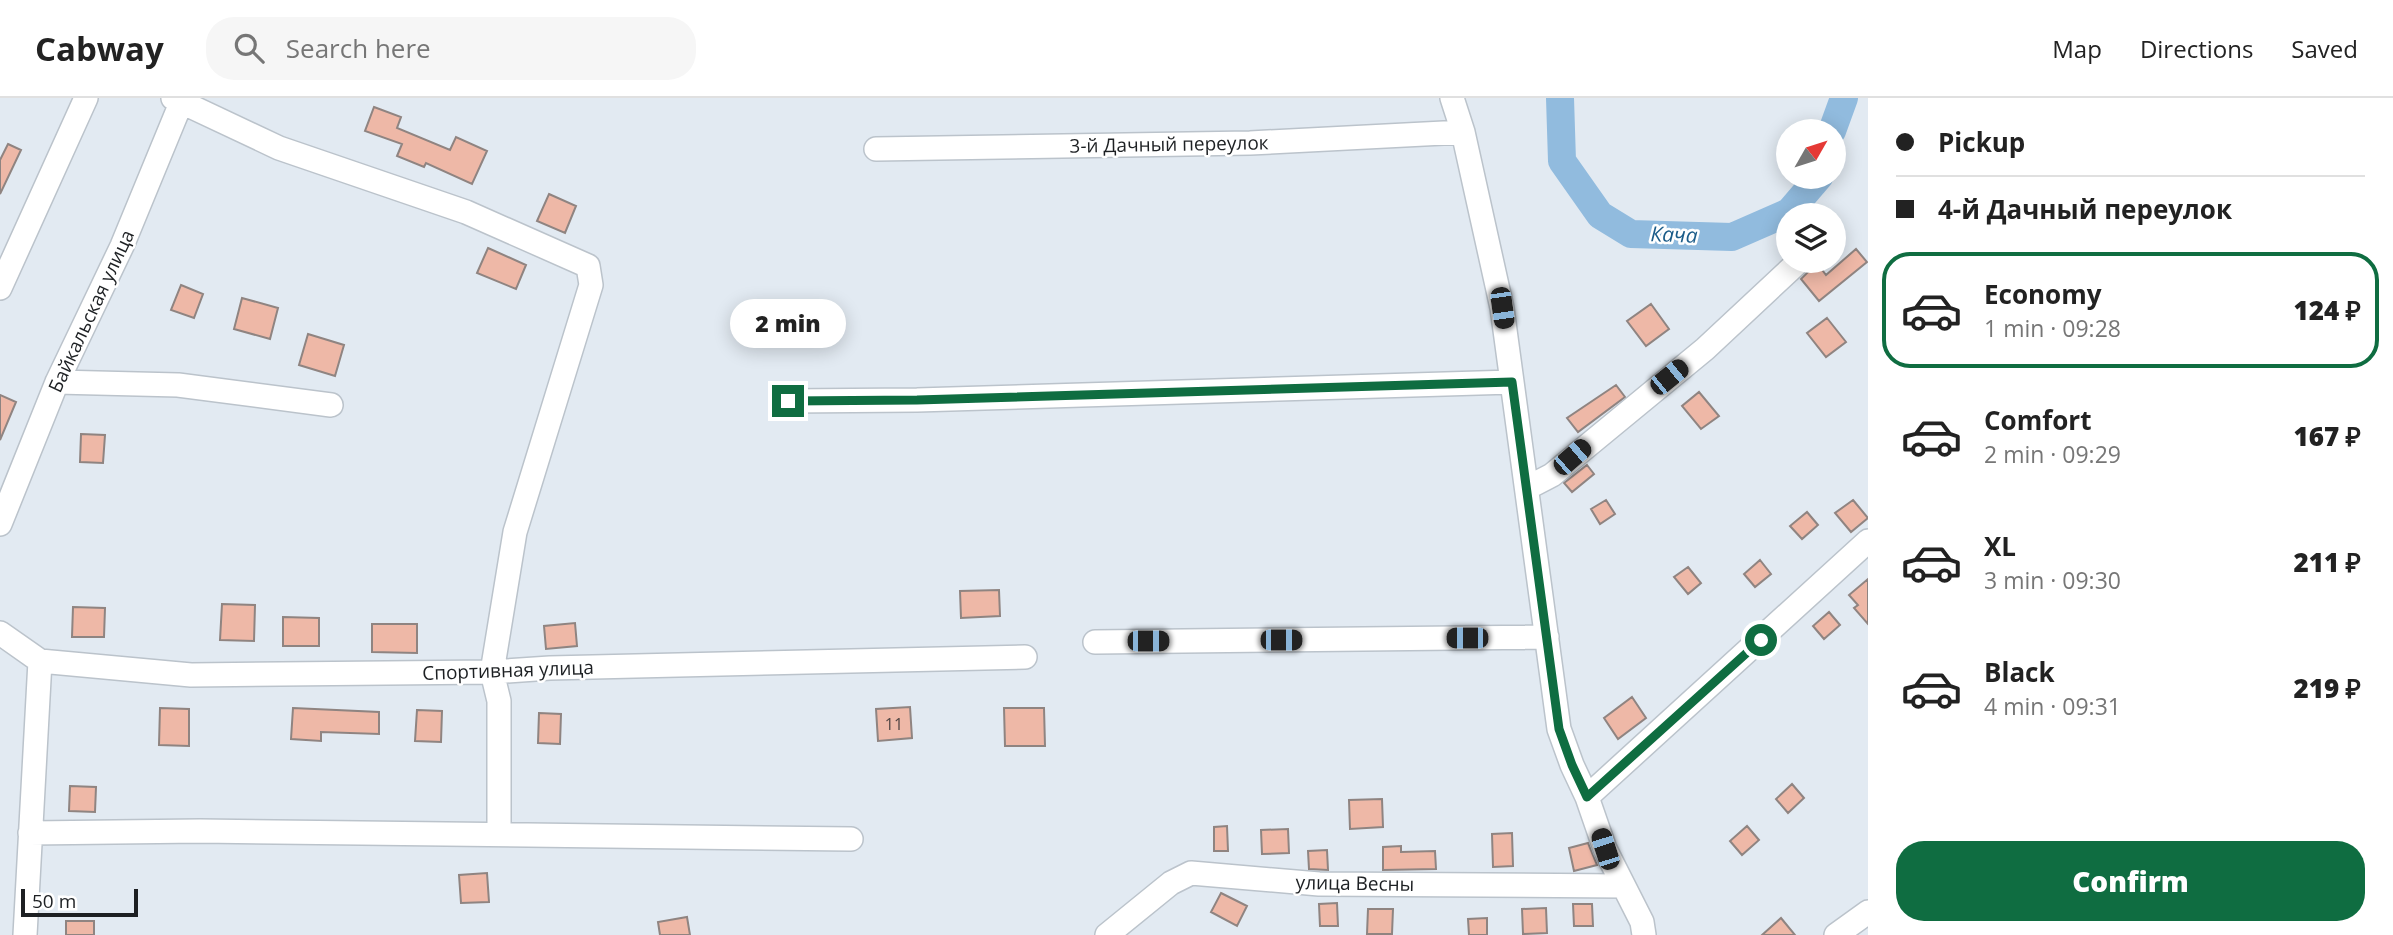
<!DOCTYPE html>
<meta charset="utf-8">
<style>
:root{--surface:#fff;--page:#f6f6f6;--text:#222;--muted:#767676;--line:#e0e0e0;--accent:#0f6d41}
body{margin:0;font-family:"Open Sans",sans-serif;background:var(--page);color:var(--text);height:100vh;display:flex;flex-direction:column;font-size:26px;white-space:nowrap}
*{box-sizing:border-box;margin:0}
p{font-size:23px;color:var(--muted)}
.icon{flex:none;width:38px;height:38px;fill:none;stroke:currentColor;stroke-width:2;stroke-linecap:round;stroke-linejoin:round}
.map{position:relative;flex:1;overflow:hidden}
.drawer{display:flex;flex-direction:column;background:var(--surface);width:525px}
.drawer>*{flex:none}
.hud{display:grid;align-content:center;height:154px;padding:0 28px;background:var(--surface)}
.needle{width:46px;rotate:51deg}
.tools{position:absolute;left:1776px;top:21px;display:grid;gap:14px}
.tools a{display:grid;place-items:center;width:70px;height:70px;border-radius:50%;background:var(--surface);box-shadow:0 4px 18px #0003;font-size:35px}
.scale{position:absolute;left:21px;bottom:18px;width:117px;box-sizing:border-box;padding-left:7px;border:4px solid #1d2023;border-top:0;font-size:19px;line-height:24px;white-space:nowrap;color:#1d2023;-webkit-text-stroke:5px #fff;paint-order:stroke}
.end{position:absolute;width:32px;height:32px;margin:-16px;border:9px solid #0f6d41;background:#fff;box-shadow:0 0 0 4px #fff}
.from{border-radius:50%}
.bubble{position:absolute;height:49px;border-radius:24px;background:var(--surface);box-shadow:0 4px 18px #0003;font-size:23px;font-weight:800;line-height:49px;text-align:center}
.car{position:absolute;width:21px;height:42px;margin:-21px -10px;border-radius:9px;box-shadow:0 0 5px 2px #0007;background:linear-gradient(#222 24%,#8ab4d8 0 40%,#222 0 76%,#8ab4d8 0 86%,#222 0)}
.hud b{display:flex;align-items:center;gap:24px;height:66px;font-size:26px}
.hud b+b{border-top:2px solid var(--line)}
.hud i{width:18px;height:18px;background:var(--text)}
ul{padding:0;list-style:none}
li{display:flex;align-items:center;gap:21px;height:116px;margin:0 14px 10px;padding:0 14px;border:4px solid transparent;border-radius:28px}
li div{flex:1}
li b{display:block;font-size:26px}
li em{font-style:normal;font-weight:800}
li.current{border-color:var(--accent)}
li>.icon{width:63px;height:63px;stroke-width:1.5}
.cta{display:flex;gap:14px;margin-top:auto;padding:14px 28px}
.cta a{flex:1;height:80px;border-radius:28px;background:var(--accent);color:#fff;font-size:28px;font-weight:800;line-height:80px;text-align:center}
header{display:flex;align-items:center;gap:42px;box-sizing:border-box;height:98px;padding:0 35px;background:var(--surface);border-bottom:2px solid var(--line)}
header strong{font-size:33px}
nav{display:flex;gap:38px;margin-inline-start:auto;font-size:24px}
.search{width:490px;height:63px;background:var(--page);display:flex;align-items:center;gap:18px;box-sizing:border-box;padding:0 24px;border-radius:28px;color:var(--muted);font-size:26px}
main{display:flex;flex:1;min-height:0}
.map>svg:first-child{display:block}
</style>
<header>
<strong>Cabway</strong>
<div class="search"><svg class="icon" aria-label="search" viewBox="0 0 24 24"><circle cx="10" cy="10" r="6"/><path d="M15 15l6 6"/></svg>Search here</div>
<nav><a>Map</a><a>Directions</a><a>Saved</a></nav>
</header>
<main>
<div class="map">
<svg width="1868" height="837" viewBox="0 0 1868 837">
<rect width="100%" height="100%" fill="#e2eaf2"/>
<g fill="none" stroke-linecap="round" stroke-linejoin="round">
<path stroke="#91bbde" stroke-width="28" d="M 1560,0 L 1562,63 L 1600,117 L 1631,136 L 1732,139 L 1789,114 L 1819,79
M 1832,33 L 1844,0"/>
</g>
<path fill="#eeb8a7" stroke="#8f8481" stroke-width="2" d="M 374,9 L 401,19 L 397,30 L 450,52 L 456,39 L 487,53 L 472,86 L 426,65 L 424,69 L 397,58 L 402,46 L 365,33 Z
M 8,46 L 21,52 L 0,96 L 0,62 Z
M 549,96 L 576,108 L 565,135 L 537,123 Z
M 488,150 L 526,167 L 516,191 L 477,175 Z
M 1856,151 L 1867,164 L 1819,203 L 1801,181 L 1817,165 L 1826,177 Z
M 181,187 L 203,196 L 194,220 L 171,212 Z
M 242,200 L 278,210 L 270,241 L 234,231 Z
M 1651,206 L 1669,231 L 1646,248 L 1627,223 Z
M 1827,220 L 1846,244 L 1826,259 L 1807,235 Z
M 308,236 L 344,247 L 335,278 L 299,267 Z
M 1616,287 L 1625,299 L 1578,334 L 1567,320 Z
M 1699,294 L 1719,318 L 1701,331 L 1682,308 Z
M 0,297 L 16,304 L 0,342 Z
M 81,336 L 105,337 L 103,365 L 80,364 Z
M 1587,367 L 1594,376 L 1572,394 L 1564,385 Z
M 1606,402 L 1615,416 L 1600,426 L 1591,411 Z
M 1853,402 L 1868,420 L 1851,434 L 1835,415 Z
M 1807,414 L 1818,427 L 1802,441 L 1790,428 Z
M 1760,462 L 1771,476 L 1755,489 L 1744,476 Z
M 1688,469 L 1701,485 L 1688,496 L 1674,479 Z
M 1868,481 L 1868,526 L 1854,510 L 1858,507 L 1849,497 Z
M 999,492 L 1000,518 L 961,520 L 960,493 Z
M 222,506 L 255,507 L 254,543 L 220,542 Z
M 73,509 L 105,510 L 104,539 L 72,539 Z
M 1829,514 L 1840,527 L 1824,541 L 1813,528 Z
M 283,519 L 319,520 L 319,548 L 283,548 Z
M 575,525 L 577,548 L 546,551 L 544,528 Z
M 372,526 L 417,526 L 417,555 L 372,554 Z
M 1632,599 L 1646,620 L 1618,641 L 1604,620 Z
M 910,609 L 912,640 L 878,643 L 876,611 Z
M 160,610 L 189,611 L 189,648 L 159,647 Z
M 293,610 L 379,614 L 379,636 L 321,634 L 321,643 L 291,641 Z
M 1004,610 L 1044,610 L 1045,648 L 1005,648 Z
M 417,612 L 442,613 L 441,644 L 415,643 Z
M 539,615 L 561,616 L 560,646 L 538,645 Z
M 1792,686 L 1804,700 L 1788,715 L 1776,701 Z
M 70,688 L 96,689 L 95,714 L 69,713 Z
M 1382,701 L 1383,729 L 1350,731 L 1349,702 Z
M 1227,728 L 1228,753 L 1214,753 L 1214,729 Z
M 1747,728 L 1759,742 L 1742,757 L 1730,743 Z
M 1288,731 L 1289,755 L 1262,756 L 1261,732 Z
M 1512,735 L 1513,768 L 1493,769 L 1492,736 Z
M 1588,745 L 1597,767 L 1574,773 L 1569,750 Z
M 1401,748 L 1401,754 L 1435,753 L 1436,771 L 1383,772 L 1383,749 Z
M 1327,752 L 1328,772 L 1309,771 L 1308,753 Z
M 487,775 L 489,804 L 461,805 L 459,777 Z
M 1221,795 L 1247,808 L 1237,828 L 1211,814 Z
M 1337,805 L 1338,828 L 1320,828 L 1319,806 Z
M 1573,806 L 1592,806 L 1593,828 L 1574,828 Z
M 1546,810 L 1547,835 L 1523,836 L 1522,811 Z
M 1368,811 L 1393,811 L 1392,836 L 1367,836 Z
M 687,819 L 690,837 L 660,837 L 658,824 Z
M 1487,820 L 1487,837 L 1469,837 L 1468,821 Z
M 1781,820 L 1795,837 L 1762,837 Z
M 66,823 L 94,823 L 94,837 L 66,837 Z"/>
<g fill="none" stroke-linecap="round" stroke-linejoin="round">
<defs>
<path id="minor" d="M 173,0 L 279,50 L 466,114 L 588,168 L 591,187 L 515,434 L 492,574 L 499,603 L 499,736
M 1452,0 L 1463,34 L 1502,210 L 1559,631 L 1572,667 L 1587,699 L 1605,751 L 1642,824 L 1644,837
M 876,51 L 1250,45 L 1463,34
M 0,190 L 86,0
M 57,284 L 178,287 L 331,307
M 788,303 L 917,302 L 1512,284
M 1527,390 L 1552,377 L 1705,251 L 1796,166
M 0,426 L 57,284 L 122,148 L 183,0
M 0,535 L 40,563 L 191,577 L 492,574 L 550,570 L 1025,559
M 1095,544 L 1547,539
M 1587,699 L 1868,443
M 30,735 L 200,733 L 851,741
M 25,837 L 40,563
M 1107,837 L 1171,785 L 1191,775 L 1319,786 L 1623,788
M 1836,837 L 1868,814"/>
</defs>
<use href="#minor" stroke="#bbc3cb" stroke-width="26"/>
<use href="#minor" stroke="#fff" stroke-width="23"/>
</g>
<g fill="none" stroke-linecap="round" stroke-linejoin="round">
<path stroke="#0f6d41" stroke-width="9" d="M 788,303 L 917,302 L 1512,284 L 1559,631 L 1572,667 L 1587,699 L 1761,542"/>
</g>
<g text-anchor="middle" stroke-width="5" stroke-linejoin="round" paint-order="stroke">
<g font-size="16" fill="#514644">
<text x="894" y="632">11</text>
</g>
<g font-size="19" fill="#1d2023" stroke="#fff">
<text transform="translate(1169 46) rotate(-1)" y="7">3-й Дачный переулок</text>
<text transform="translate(91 213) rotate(-65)" y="7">Байкальская улица</text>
<text transform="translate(508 572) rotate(-2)" y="7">Спортивная улица</text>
<text transform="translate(1355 785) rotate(1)" y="7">улица Весны</text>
</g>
<g font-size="21" font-style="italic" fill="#1b5c89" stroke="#fff">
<text transform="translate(1674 137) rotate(2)" y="7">Кача</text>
</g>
</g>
</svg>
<div class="tools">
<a><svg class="needle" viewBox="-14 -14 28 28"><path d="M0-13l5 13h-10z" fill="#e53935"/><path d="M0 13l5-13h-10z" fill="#767676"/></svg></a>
<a><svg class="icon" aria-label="layers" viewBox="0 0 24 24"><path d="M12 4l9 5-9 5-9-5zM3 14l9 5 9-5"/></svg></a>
</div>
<div class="scale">50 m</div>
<i class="end from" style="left:1761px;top:542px"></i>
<i class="end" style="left:788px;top:303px"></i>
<div class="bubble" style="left:730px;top:201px;width:116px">2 min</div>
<i class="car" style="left:1502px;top:210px;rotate:172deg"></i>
<i class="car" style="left:1669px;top:279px;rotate:51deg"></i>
<i class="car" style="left:1572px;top:359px;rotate:49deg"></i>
<i class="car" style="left:1467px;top:540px;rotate:270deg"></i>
<i class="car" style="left:1281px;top:542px;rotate:90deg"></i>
<i class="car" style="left:1148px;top:543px;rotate:90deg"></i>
<i class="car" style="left:1605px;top:751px;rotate:342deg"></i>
</div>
<section class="drawer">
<div class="hud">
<b><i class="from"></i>Pickup</b>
<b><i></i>4-й Дачный переулок</b>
</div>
<ul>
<li class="current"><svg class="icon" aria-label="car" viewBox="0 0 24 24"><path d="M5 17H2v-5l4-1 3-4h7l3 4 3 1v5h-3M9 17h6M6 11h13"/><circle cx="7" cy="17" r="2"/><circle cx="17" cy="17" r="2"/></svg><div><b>Economy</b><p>1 min · 09:28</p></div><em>124 ₽</em></li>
<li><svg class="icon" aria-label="car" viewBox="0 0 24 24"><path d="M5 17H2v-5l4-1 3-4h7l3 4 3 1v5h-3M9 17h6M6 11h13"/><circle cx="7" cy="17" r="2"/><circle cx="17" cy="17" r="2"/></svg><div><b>Comfort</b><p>2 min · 09:29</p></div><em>167 ₽</em></li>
<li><svg class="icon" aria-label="car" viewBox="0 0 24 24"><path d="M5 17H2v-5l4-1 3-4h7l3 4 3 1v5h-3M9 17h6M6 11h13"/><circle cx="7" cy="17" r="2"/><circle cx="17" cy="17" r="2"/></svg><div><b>XL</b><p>3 min · 09:30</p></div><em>211 ₽</em></li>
<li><svg class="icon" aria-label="car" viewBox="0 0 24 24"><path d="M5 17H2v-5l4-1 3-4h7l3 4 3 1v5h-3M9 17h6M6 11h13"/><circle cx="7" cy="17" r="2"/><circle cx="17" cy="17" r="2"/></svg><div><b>Black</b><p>4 min · 09:31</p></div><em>219 ₽</em></li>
</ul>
<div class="cta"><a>Confirm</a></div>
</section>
</main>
